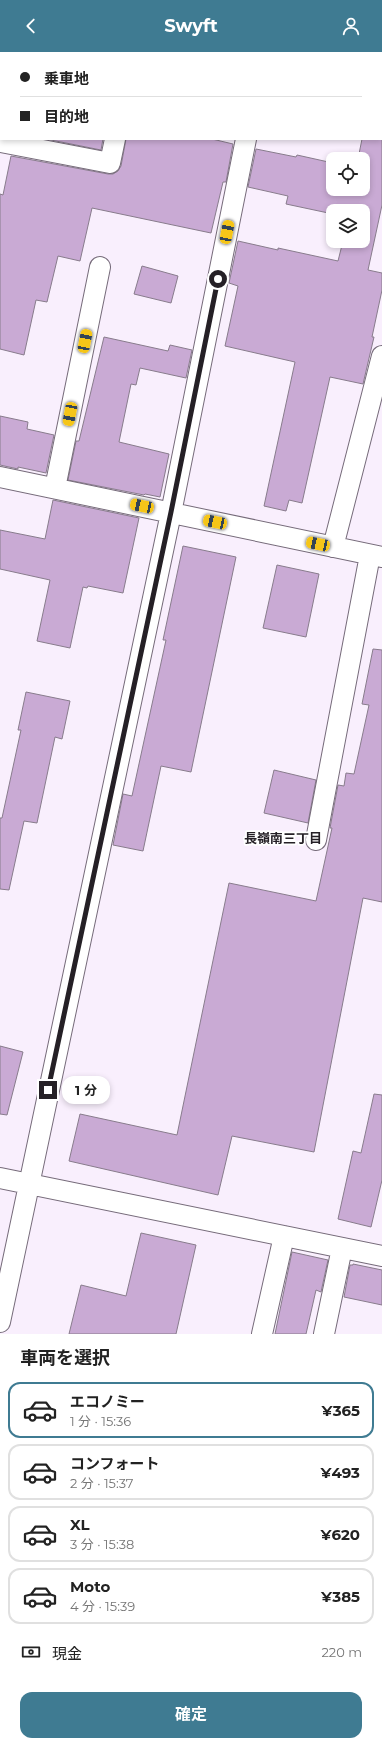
<!DOCTYPE html>
<html lang="ja">
<meta charset="utf-8">
<style>
:root{--surface:#fff;--page:#f6f6f6;--text:#222;--muted:#767676;--line:#e0e0e0;--accent:#3f7b92}
body{margin:0;font-family:Montserrat,"Noto Sans JP",sans-serif;background:var(--page);color:var(--text);height:100vh;display:flex;flex-direction:column;font-size:15px;white-space:nowrap}
*{box-sizing:border-box;margin:0}
p{font-size:13px;color:var(--muted)}
.icon{flex:none;width:22px;height:22px;fill:none;stroke:currentColor;stroke-width:2;stroke-linecap:round;stroke-linejoin:round}
.map{position:relative;height:1282px;overflow:hidden}
.details{display:flex;flex-direction:column;background:var(--surface);flex:1}
.details>*{flex:none}
.hud{position:absolute;left:0px;top:0px;width:382px;height:88px;box-shadow:0 2px 6px #0003;display:grid;align-content:center;height:88px;padding:0 20px;background:var(--surface)}
.controls{position:absolute;left:326px;top:100px;display:grid;gap:8px}
.controls a{display:grid;place-items:center;width:44px;height:44px;border-radius:8px;background:var(--surface);box-shadow:0 2px 6px #0003;font-size:20px}
.end{position:absolute;width:18px;height:18px;margin:-9px;border:5px solid #252026;background:#fff;box-shadow:0 0 0 2px #fff}
.from{border-radius:50%}
.bubble{position:absolute;height:28px;border-radius:12px;background:var(--surface);box-shadow:0 2px 6px #0003;font-size:13px;font-weight:700;line-height:28px;text-align:center}
.car{position:absolute;width:12px;height:24px;margin:-12px -6px;border-radius:5px;box-shadow:0 0 3px 1px #0007;background:linear-gradient(#f5c518 24%,#345 0 40%,#f5c518 0 76%,#345 0 86%,#f5c518 0)}
.hud b{display:flex;align-items:center;gap:14px;height:38px;font-size:15px}
.hud b+b{border-top:1px solid var(--line)}
.hud i{width:10px;height:10px;background:var(--text)}
ul{padding:0;list-style:none}
li{display:flex;align-items:center;gap:12px;height:56px;margin:0 8px 6px;padding:0 12px;border:2px solid var(--line);border-radius:12px}
li div{flex:1}
li b{display:block;font-size:15px}
li em{font-style:normal;font-weight:700}
li.active{border-color:var(--accent)}
li>.icon{width:36px;height:36px;stroke-width:1.5}
h2{padding:0 20px;font-size:18px;line-height:48px}
.pay{display:flex;align-items:center;gap:10px;height:44px;padding:0 20px;font-size:15px}
.pay p{margin-inline-start:auto}
.cta{display:flex;gap:8px;margin-top:auto;padding:8px 20px}
.cta a{flex:1;height:46px;border-radius:12px;background:var(--accent);color:#fff;font-size:16px;font-weight:700;line-height:46px;text-align:center}
header{display:flex;justify-content:space-between;align-items:center;height:52px;padding:0 20px;background:var(--accent);color:#fff;font-size:18px;font-weight:700}
.map>svg:first-child{display:block}
</style>
<header><svg class="icon" aria-label="back" viewBox="0 0 24 24"><path d="M15 5l-7 7 7 7"/></svg>Swyft<svg class="icon" aria-label="person" viewBox="0 0 24 24"><circle cx="12" cy="8" r="4"/><path d="M4 21q1-7 8-7t8 7"/></svg></header>
<div class="map">
<svg width="382" height="1282" viewBox="0 0 382 1282">
<rect width="100%" height="100%" fill="#f9effd"/>
<path fill="#c9aad4" stroke="#887c8c" d="M 46,87 L 103,87 L 101,98 Z
M 126,87 L 212,87 L 233,92 L 226,130 L 223,130 L 211,181 L 92,156 L 80,209 L 58,204 L 47,250 L 36,248 L 24,303 L 0,297 L 0,142 L 3,143 L 11,104 L 108,122 L 113,122 L 118,119 L 121,114 Z
M 362,87 L 382,87 L 382,153 L 368,218 L 382,221 L 382,238 L 372,285 L 374,285 L 363,332 L 330,325 L 302,451 L 289,448 L 286,459 L 264,454 L 295,310 L 225,294 L 238,234 L 229,231 L 238,189 L 278,198 L 278,196 L 338,209 L 343,189 L 363,189 L 363,159 L 333,159 L 333,162 L 286,152 L 288,144 L 248,135 L 256,97 L 296,105 L 297,103 L 333,111 L 333,137 L 363,137 L 363,107 L 358,107 Z
M 142,214 L 178,224 L 171,251 L 134,242 Z
M 104,285 L 168,299 L 170,293 L 192,298 L 186,326 L 140,316 L 136,333 L 131,332 L 119,390 L 169,402 L 160,445 L 145,442 L 144,443 L 68,428 L 76,389 L 79,389 Z
M 0,364 L 28,370 L 27,377 L 54,383 L 46,421 L 18,415 L 18,417 L 0,413 Z
M 53,448 L 139,466 L 123,541 L 88,534 L 87,536 L 83,535 L 70,596 L 37,589 L 50,528 L 0,517 L 0,478 L 45,487 Z
M 183,494 L 236,505 L 191,720 L 161,714 L 143,799 L 113,793 L 123,742 L 132,744 L 166,588 L 163,588 Z
M 277,513 L 319,522 L 306,585 L 263,576 Z
M 373,597 L 382,598 L 382,850 L 363,846 L 314,1100 L 232,1084 L 218,1143 L 69,1109 L 80,1062 L 177,1083 L 229,831 L 316,849 L 332,776 L 330,776 L 338,733 L 344,734 L 346,721 L 354,722 L 369,653 L 362,652 Z
M 26,640 L 70,649 L 62,687 L 55,685 L 37,771 L 24,769 L 9,838 L 0,837 L 0,766 L 2,766 L 21,678 L 18,678 Z
M 274,718 L 316,728 L 308,771 L 264,761 Z
M 0,994 L 23,1000 L 7,1063 L 0,1062 Z
M 374,1042 L 382,1043 L 382,1128 L 371,1175 L 338,1167 L 353,1099 L 361,1101 Z
M 141,1181 L 196,1193 L 176,1282 L 69,1282 L 81,1233 L 126,1244 Z
M 292,1200 L 328,1208 L 321,1240 L 316,1238 L 306,1282 L 275,1282 Z
M 353,1212 L 382,1218 L 382,1253 L 344,1245 L 350,1213 L 353,1213 Z"/>
<g fill="none" stroke-linecap="round" stroke-linejoin="round">
<defs>
<path id="street" d="M 24,1 L 24,0
M 134,1 L 134,0
M 263,1 L 264,0
M 2,87 L 1,90 L 110,111 L 115,87
M 0,425 L 382,505
M 55,436 L 100,215
M 333,495 L 382,304
M 316,788 L 370,503
M 0,1126 L 382,1204
M 0,1270 L 171,461 L 246,87
M 262,1282 L 284,1184
M 324,1282 L 342,1196"/>
</defs>
<use href="#street" stroke="#766b7a" stroke-width="22"/>
<use href="#street" stroke="#fff" stroke-width="20"/>
</g>
<g fill="none" stroke-linecap="round" stroke-linejoin="round">
<path stroke="#252026" stroke-width="5" d="M 48,1038 L 171,460 L 218,227"/>
</g>
<g text-anchor="middle" stroke-width="3.5" stroke-linejoin="round" paint-order="stroke">
<g font-size="13" font-weight="bold" fill="#252026" stroke="#fff">
<text x="283" y="791">長嶺南三丁目</text>
</g>
</g>
</svg>
<div class="controls">
<a><svg class="icon" aria-label="locate" viewBox="0 0 24 24"><circle cx="12" cy="12" r="6"/><path d="M12 2v4M12 18v4M2 12h4M18 12h4"/></svg></a>
<a><svg class="icon" aria-label="layers" viewBox="0 0 24 24"><path d="M12 4l9 5-9 5-9-5zM3 14l9 5 9-5"/></svg></a>
</div>
<i class="end from" style="left:218px;top:227px"></i>
<i class="end" style="left:48px;top:1038px"></i>
<div class="bubble" style="left:62px;top:1024px;width:48px">1 分</div>
<i class="car" style="left:227px;top:180px;rotate:11deg"></i>
<i class="car" style="left:85px;top:289px;rotate:11deg"></i>
<i class="car" style="left:70px;top:362px;rotate:191deg"></i>
<i class="car" style="left:142px;top:454px;rotate:282deg"></i>
<i class="car" style="left:215px;top:470px;rotate:282deg"></i>
<i class="car" style="left:318px;top:492px;rotate:282deg"></i>
<div class="hud">
<b><i class="from"></i>乗車地</b>
<b><i></i>目的地</b>
</div>
</div>
<section class="details">
<h2>車両を選択</h2>
<ul>
<li class="active"><svg class="icon" aria-label="car" viewBox="0 0 24 24"><path d="M5 17H2v-5l4-1 3-4h7l3 4 3 1v5h-3M9 17h6M6 11h13"/><circle cx="7" cy="17" r="2"/><circle cx="17" cy="17" r="2"/></svg><div><b>エコノミー</b><p>1 分 · 15:36</p></div><em>¥365</em></li>
<li><svg class="icon" aria-label="car" viewBox="0 0 24 24"><path d="M5 17H2v-5l4-1 3-4h7l3 4 3 1v5h-3M9 17h6M6 11h13"/><circle cx="7" cy="17" r="2"/><circle cx="17" cy="17" r="2"/></svg><div><b>コンフォート</b><p>2 分 · 15:37</p></div><em>¥493</em></li>
<li><svg class="icon" aria-label="car" viewBox="0 0 24 24"><path d="M5 17H2v-5l4-1 3-4h7l3 4 3 1v5h-3M9 17h6M6 11h13"/><circle cx="7" cy="17" r="2"/><circle cx="17" cy="17" r="2"/></svg><div><b>XL</b><p>3 分 · 15:38</p></div><em>¥620</em></li>
<li><svg class="icon" aria-label="car" viewBox="0 0 24 24"><path d="M5 17H2v-5l4-1 3-4h7l3 4 3 1v5h-3M9 17h6M6 11h13"/><circle cx="7" cy="17" r="2"/><circle cx="17" cy="17" r="2"/></svg><div><b>Moto</b><p>4 分 · 15:39</p></div><em>¥385</em></li>
</ul>
<div class="pay"><svg class="icon" aria-label="cash" viewBox="0 0 24 24"><path d="M3 7h18v10H3z"/><circle cx="12" cy="12" r="2"/></svg>現金<p>220 m</p></div>
<div class="cta"><a>確定</a></div>
</section>
